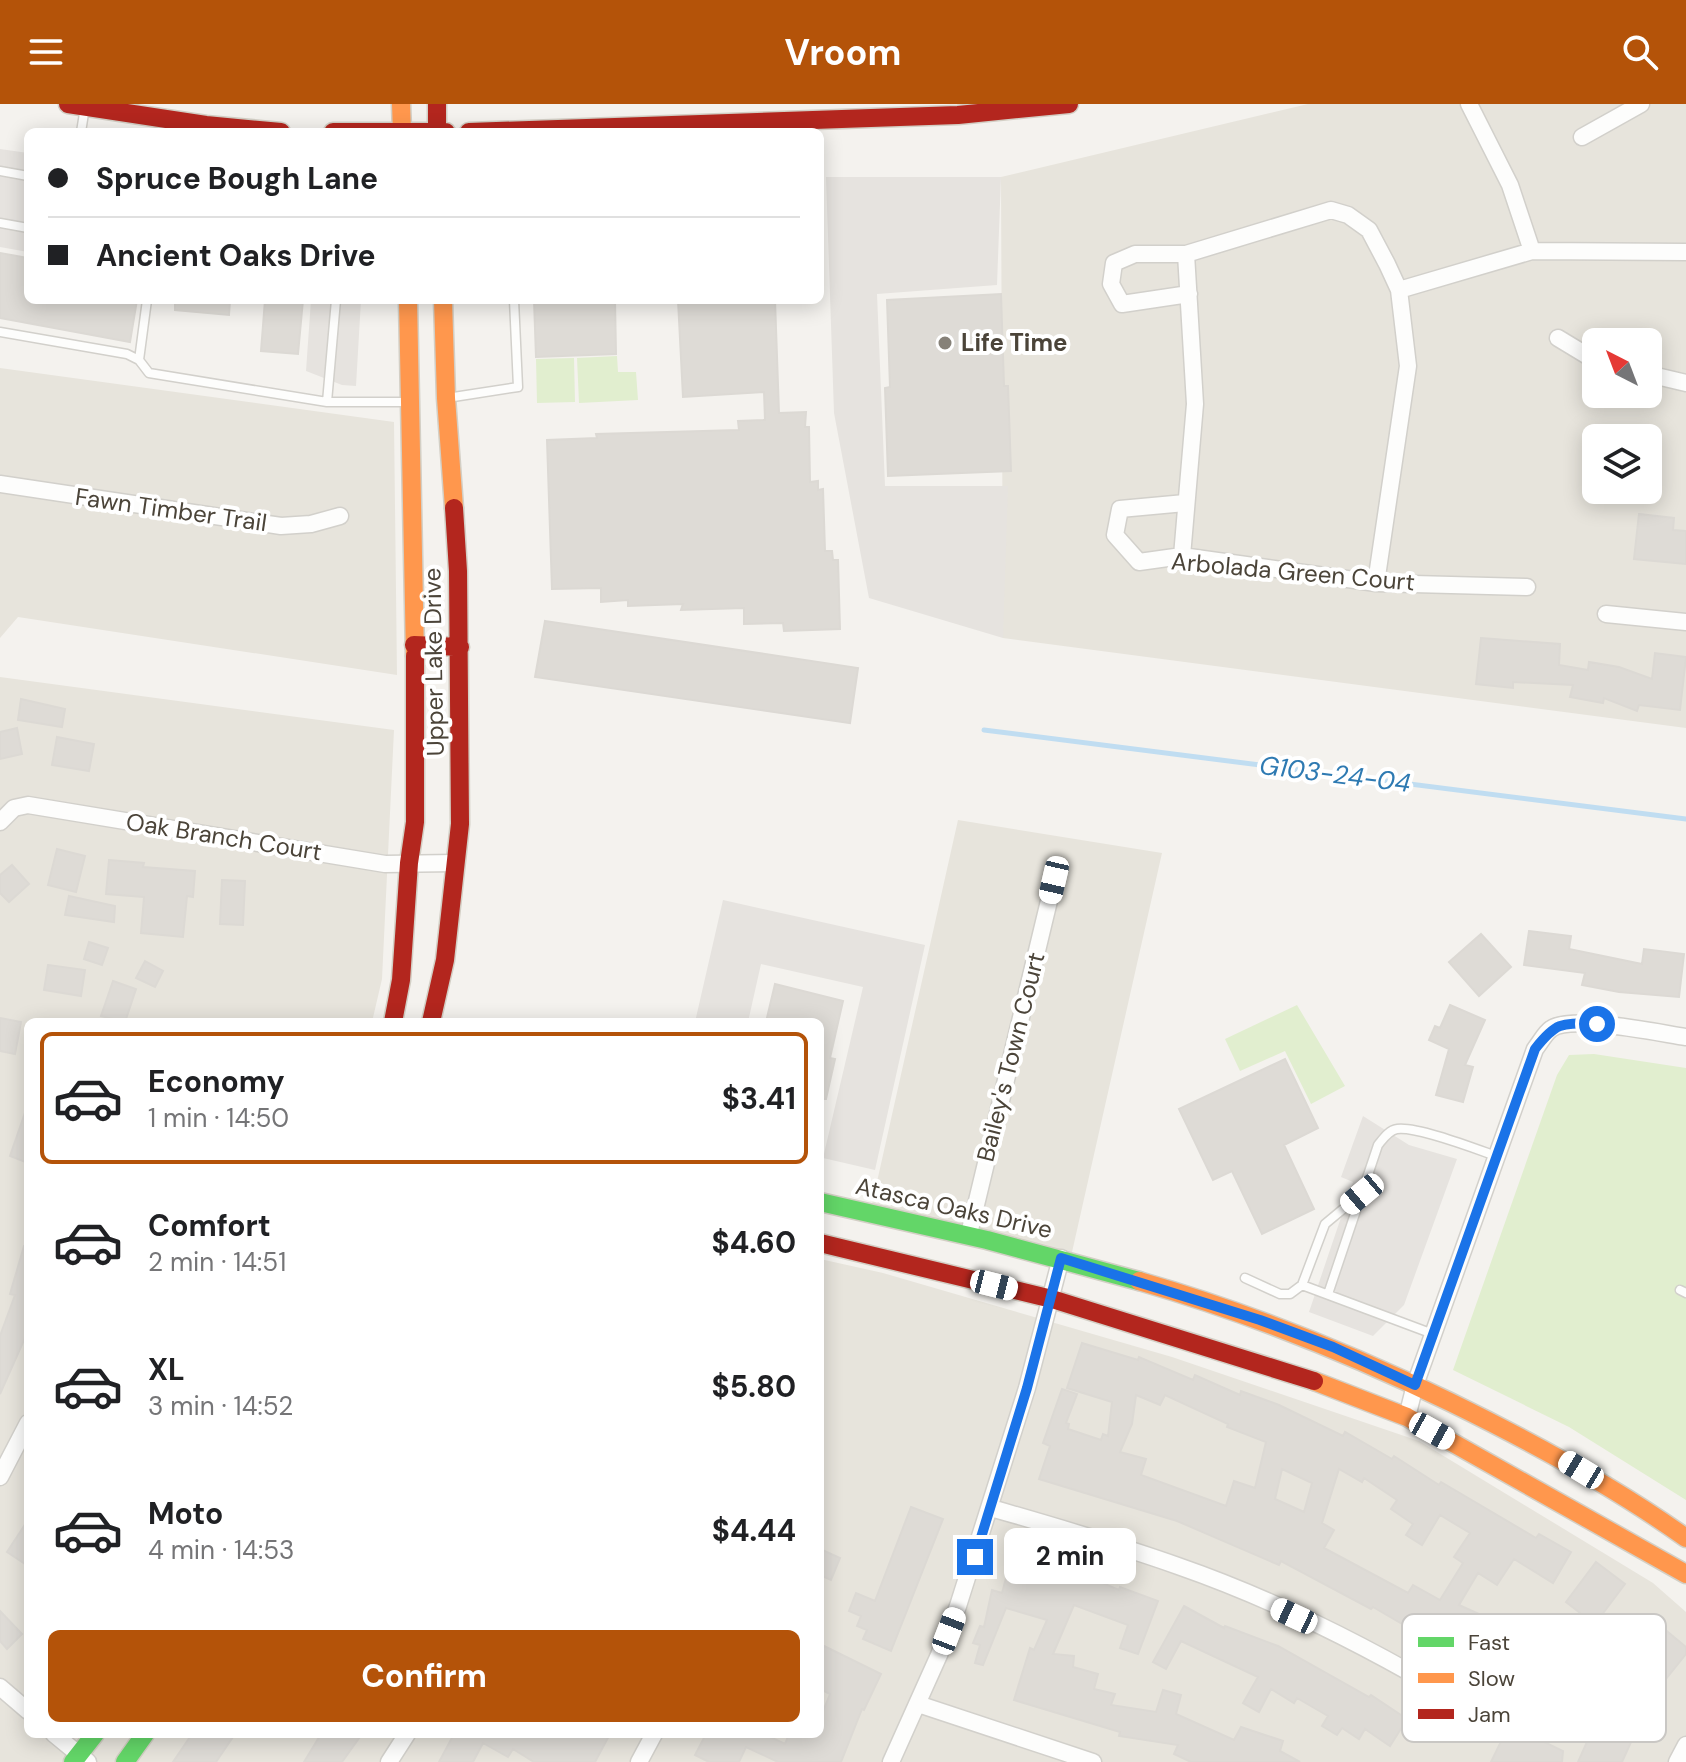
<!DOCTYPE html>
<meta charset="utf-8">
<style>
:root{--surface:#fff;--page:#f2f2f2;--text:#202124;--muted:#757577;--line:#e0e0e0;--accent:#b45309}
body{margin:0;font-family:"DM Sans",sans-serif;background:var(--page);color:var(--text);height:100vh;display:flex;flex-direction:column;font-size:30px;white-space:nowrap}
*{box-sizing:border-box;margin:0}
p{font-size:26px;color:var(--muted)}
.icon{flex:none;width:44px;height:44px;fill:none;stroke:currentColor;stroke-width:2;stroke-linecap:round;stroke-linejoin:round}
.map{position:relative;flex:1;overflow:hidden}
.drawer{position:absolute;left:24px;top:914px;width:800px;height:720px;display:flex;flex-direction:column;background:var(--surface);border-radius:12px;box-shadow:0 4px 20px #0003}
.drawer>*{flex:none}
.hud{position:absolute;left:24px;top:24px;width:800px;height:176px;border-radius:12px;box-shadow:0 4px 20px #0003;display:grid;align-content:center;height:176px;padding:0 24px;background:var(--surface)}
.needle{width:52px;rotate:318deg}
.controls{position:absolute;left:1582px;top:224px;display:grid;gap:16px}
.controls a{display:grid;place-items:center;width:80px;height:80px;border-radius:12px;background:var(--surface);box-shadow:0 4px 20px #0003;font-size:40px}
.end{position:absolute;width:36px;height:36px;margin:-18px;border:10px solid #1a73e8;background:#fff;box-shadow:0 0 0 4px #fff}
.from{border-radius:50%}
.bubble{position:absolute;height:56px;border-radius:12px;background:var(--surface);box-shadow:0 4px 20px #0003;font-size:26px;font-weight:700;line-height:56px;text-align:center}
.car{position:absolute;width:24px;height:48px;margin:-24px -12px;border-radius:10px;box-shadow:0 0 6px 2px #0007;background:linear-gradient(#fff 24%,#345 0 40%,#fff 0 76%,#345 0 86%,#fff 0)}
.hud b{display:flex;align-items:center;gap:28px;height:76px;font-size:30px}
.hud b+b{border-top:2px solid var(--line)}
.hud i{width:20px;height:20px;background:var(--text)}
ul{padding:14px 0 0;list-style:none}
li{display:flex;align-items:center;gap:24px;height:132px;margin:0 16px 12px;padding:0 8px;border:4px solid transparent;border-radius:12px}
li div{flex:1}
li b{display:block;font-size:30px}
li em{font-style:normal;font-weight:700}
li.selected{border-color:var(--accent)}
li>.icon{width:72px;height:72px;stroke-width:1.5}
.action{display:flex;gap:16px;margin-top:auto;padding:16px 24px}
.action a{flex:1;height:92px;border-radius:12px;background:var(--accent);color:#fff;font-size:32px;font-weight:700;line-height:92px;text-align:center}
header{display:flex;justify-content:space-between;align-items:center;height:104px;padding:0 24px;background:var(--accent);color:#fff;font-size:36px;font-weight:700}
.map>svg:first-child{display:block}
</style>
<header><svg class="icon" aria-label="menu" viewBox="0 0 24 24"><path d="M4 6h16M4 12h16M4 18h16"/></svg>Vroom<svg class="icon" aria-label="search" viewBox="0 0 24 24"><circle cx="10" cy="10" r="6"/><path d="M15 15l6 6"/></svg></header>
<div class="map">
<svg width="1686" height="1658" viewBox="0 0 1686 1658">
<rect width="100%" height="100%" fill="#f4f2ee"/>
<path fill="#e7e4dc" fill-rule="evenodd" d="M 1308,0 L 1686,0 L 1686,624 L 1003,534 L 1001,73 ZM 1596,238 L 1648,238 L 1648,290 L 1596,290 ZM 1596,334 L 1648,334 L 1648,386 L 1596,386 Z
M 0,264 L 394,318 L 397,571 L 18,513 L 0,534 Z
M 0,573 L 394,626 L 382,875 L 372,918 L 28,918 L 28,1630 L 820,1630 L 820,1155 L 883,1169 L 1172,1253 L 1419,1337 L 1653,1479 L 1686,1508 L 1686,1658 L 0,1658 Z
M 958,716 L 1162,749 L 1070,1157 L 870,1109 Z"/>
<path fill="#e1eecf" d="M 617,252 L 618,268 L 636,268 L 638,296 L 579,299 L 577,254 Z
M 574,254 L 575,298 L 537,299 L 536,255 Z
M 1297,901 L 1345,982 L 1311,1000 L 1285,947 L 1240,967 L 1225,935 Z
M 1594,950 L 1686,964 L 1686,1396 L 1569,1323 L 1453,1266 L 1557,971 L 1569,951 Z"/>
<path fill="#e6e3df" d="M 0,45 L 28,49 L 28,148 L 0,143 Z
M 826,73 L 1001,73 L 997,181 L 877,190 L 885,382 L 1008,382 L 1003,534 L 869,494 L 834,309 Z
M 311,196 L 361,196 L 356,282 L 342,281 L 306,267 Z
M 723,796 L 925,841 L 875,1066 L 823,1054 L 863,883 L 761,860 L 748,918 L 695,918 Z
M 1363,1012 L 1409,1041 L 1457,1055 L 1404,1201 L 1373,1232 L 1309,1208 L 1353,1078 L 1341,1073 Z"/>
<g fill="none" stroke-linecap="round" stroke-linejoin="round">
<path stroke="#c0ddf1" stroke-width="5" d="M 984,626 L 1686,715"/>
</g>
<path fill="#dedbd6" stroke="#dcd9d4" stroke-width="2" fill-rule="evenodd" d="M 0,149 L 28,154 L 28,196 L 137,196 L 130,238 L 0,214 Z
M 1001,190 L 1004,282 L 1008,282 L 1011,367 L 888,372 L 885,284 L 890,283 L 887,196 Z
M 175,196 L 230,196 L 229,211 L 175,206 Z
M 265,196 L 303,196 L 298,250 L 261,247 Z
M 534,196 L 615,196 L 616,250 L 536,253 Z
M 678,196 L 775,196 L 779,309 L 806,308 L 805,323 L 809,323 L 810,378 L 818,377 L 818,386 L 823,385 L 825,447 L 832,447 L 833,456 L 838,456 L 840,525 L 784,527 L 783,519 L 744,520 L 744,504 L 681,506 L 683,500 L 628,502 L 628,496 L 601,498 L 601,484 L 552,485 L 547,336 L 597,334 L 596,330 L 739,326 L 738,317 L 765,316 L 764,288 L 683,293 Z
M 1639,410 L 1674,414 L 1673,426 L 1686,427 L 1686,460 L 1634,455 Z
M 545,517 L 858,564 L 850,619 L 535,573 Z
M 1481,534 L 1560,540 L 1559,561 L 1588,566 L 1589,558 L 1619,563 L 1652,575 L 1655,549 L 1686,553 L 1680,606 L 1639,601 L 1637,607 L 1604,594 L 1603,599 L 1570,593 L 1573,581 L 1513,578 L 1513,584 L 1476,580 Z
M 21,595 L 65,605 L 62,623 L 18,616 Z
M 17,624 L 22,650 L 0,655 L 0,628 Z
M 57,633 L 94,640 L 89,667 L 52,661 Z
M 57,745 L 85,752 L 76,788 L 48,781 Z
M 109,756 L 144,759 L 143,763 L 195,767 L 193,793 L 187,792 L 183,833 L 141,829 L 144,793 L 106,790 Z
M 12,761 L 29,780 L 9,798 L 0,789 L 0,771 Z
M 222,776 L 245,777 L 243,821 L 220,820 Z
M 69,792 L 115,802 L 114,818 L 65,811 Z
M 1529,827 L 1571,832 L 1569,845 L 1642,860 L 1644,845 L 1684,850 L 1679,893 L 1619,888 L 1582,881 L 1585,869 L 1524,861 Z
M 1481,830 L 1511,863 L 1479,892 L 1449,858 Z
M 89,838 L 108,844 L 102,861 L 84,855 Z
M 145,857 L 163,867 L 155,883 L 136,874 Z
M 48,861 L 85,866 L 81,892 L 44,886 Z
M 113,877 L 136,885 L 125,918 L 101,912 Z
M 775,880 L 843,897 L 830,954 L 835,955 L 826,995 L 820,995 L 820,918 L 766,918 Z
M 1450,901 L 1485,916 L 1465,961 L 1473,963 L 1463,998 L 1436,991 L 1449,945 L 1429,936 L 1435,922 L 1440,924 Z
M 0,914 L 21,918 L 15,950 L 0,947 Z
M 1285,955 L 1318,1024 L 1284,1041 L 1314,1105 L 1262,1130 L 1232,1067 L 1213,1076 L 1179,1005 Z
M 26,1006 L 28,1007 L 28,1059 L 10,1052 Z
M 24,1142 L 28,1142 L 28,1227 L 0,1290 L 0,1232 L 15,1191 L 10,1190 Z
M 1082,1239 L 1138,1256 L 1139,1253 L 1193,1276 L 1195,1271 L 1240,1291 L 1241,1287 L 1279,1301 L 1343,1332 L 1345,1328 L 1392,1355 L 1394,1352 L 1439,1381 L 1441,1378 L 1536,1434 L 1539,1430 L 1571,1448 L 1553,1479 L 1514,1455 L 1497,1481 L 1478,1469 L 1459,1501 L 1501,1520 L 1489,1547 L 1433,1522 L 1426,1534 L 1373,1503 L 1371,1505 L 1281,1457 L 1279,1461 L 1177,1417 L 1039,1375 L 1050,1342 L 1043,1339 L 1062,1285 L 1077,1290 L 1066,1319 L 1069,1320 L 1068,1325 L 1101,1336 L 1103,1330 L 1108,1332 L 1112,1298 L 1067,1284 ZM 1136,1291 L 1160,1301 L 1165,1291 L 1228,1320 L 1227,1323 L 1266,1338 L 1255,1384 L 1234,1377 L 1226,1402 L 1141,1371 L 1146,1355 L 1120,1348 L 1132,1320 ZM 1282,1365 L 1312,1379 L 1304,1408 L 1275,1395 ZM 1339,1365 L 1362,1378 L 1364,1374 L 1397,1396 L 1391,1405 L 1413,1420 L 1406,1431 L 1422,1441 L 1440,1411 L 1470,1429 L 1454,1453 L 1463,1459 L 1440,1496 L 1413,1481 L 1408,1489 L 1324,1444 L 1334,1426 L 1322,1419 Z
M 911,1403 L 943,1415 L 891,1547 L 863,1535 L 867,1526 L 857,1522 L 861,1512 L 849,1507 L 856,1489 L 875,1497 Z
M 28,1416 L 28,1462 L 7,1448 Z
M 820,1445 L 840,1454 L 831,1476 L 820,1471 Z
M 1013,1448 L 1059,1461 L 1119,1486 L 1120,1483 L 1158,1497 L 1138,1550 L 1120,1544 L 1128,1521 L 1074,1501 L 1053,1550 L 1074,1552 L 1073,1563 L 1098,1570 L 1094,1585 L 1115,1590 L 1111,1601 L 1156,1608 L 1163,1586 L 1181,1591 L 1176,1610 L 1234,1636 L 1241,1623 L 1283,1637 L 1280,1647 L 1300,1658 L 1191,1658 L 1174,1650 L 1178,1641 L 1119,1632 L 1120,1628 L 1014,1596 L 1030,1544 L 1034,1546 L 1047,1516 L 1006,1504 L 983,1561 L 975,1559 L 980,1541 L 973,1539 L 980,1522 L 984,1523 L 992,1486 L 1002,1489 Z
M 1596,1458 L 1625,1480 L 1601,1512 L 1640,1540 L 1657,1519 L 1686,1543 L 1686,1550 L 1658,1585 L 1661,1587 L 1643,1618 L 1641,1616 L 1622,1658 L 1578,1658 L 1608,1591 L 1629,1555 L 1588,1525 L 1593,1519 L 1566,1498 Z
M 1184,1502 L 1224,1524 L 1225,1522 L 1278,1542 L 1369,1593 L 1371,1591 L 1407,1615 L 1390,1642 L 1365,1625 L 1359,1635 L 1342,1624 L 1337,1631 L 1322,1622 L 1328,1612 L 1297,1594 L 1294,1599 L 1271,1585 L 1259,1608 L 1243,1599 L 1258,1573 L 1181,1537 L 1166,1565 L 1153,1558 Z
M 0,1507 L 22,1530 L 7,1545 L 0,1537 Z
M 824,1542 L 881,1570 L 864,1606 L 862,1605 L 841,1658 L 778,1658 L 746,1643 L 739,1658 L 709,1658 L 695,1651 L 706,1630 L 764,1630 L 785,1640 L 789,1630 L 820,1630 L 820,1615 L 830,1590 L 820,1585 L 820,1550 Z
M 1509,1621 L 1563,1647 L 1562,1658 L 1491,1658 Z
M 192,1630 L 235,1630 L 216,1658 L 173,1658 Z
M 321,1630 L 362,1630 L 342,1658 L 304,1658 Z
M 454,1630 L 610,1630 L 595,1658 L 534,1658 L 513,1645 L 508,1653 L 483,1639 L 473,1658 L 439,1658 Z"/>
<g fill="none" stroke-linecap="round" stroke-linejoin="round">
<defs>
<path id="lane" d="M 81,28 L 85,3
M 0,67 L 28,72
M 0,119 L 28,124
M 0,228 L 127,250 L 139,256 L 149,269 L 327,298 L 408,298
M 139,256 L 147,196
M 447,294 L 518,283 L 514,196
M 327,298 L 336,196
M 1245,1174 L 1280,1190 L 1290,1190 L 1302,1181 L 1325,1120 L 1361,1090
M 1302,1181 L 1433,1230
M 1680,1186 L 1686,1189
M 1328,1190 L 1378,1041 C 1383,1035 1389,1026 1397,1025 C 1417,1022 1476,1045 1496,1052"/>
<path id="street" d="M 1469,0 L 1510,81 L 1532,147
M 1582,33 L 1641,0
M 1399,186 L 1532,147 L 1686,148
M 1189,190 L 1122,200 L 1111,180 L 1114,159 L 1135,150 L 1186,150 L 1331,106 L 1348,111 L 1369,126 L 1387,160 L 1399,186 L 1408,262 L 1376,479
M 1558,234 L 1596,257
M 1648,270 L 1686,279
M 0,380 L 281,422 L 311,420 L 340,412
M 1185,399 L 1120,405 L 1115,431 L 1139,458 L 1182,452 L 1376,479 L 1527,483
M 1182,452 L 1195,300 L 1186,150
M 1606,510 L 1686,518
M 0,718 L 14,704 L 28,701 L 385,760 L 455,759
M 969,1130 L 1054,776
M 1407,1313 L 1415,1281 L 1535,945 C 1540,939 1545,929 1551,925 C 1571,910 1659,929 1686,933
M 0,1373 L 28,1319
M 991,1404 C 1054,1422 1116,1440 1178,1462 C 1273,1495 1372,1545 1459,1597
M 0,1583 L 28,1607
M 918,1600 L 1093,1658
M 54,1630 L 88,1658
M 389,1658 L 407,1630
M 639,1658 L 654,1630
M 891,1658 L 939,1551 L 958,1502 L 1027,1284 L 1061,1154
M 1677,1658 L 1686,1641"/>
<path id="fast" d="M 820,1098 L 987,1136 L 1139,1177
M 73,1658 L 95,1630
M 125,1658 L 145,1630"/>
<path id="slow" d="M 401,0 L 402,28
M 408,196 L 415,552
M 443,196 L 446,294 L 454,404
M 1139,1177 C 1247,1208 1349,1249 1450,1298 C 1532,1338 1612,1381 1686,1434
M 1314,1277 L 1407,1313 L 1686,1470"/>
<path id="jam" d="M 68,0 L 206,21 L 281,28
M 437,0 L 437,28
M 333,28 L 446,28
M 469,28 L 958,11 L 1069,0
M 414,541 L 460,543
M 393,918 L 401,876 L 409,759 L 415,718 L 415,552
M 431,918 L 445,856 L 460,720 L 458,467 L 454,404
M 820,1139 L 1052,1195 L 1314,1277"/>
</defs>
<use href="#lane" stroke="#d2d0cb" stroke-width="11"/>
<use href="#street" stroke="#d2d0cb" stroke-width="19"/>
<use href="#fast" stroke="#d3cfc5" stroke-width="21"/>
<use href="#slow" stroke="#d3cfc5" stroke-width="21"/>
<use href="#jam" stroke="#d3cfc5" stroke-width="21"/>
<use href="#lane" stroke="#fdfdfc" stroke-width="8"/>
<use href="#street" stroke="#fdfdfc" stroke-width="16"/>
<use href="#fast" stroke="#63d668" stroke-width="18"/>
<use href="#slow" stroke="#ff974d" stroke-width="18"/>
<use href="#jam" stroke="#b3261e" stroke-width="18"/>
</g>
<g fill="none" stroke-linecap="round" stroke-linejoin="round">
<path stroke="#1a73e8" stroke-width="10" d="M 975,1453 L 1027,1284 L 1061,1154 L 1260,1216 L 1333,1243 L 1415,1281 L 1535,945 C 1557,917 1562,919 1597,920"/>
</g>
<circle fill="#868178" stroke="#fff" stroke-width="3" cx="945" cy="239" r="8"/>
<g text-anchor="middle" stroke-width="8" stroke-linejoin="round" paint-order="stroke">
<g font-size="24" font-weight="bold" fill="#4b4439" stroke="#fff" text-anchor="start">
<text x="961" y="247">Life Time</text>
</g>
<g font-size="24" fill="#4b4439" stroke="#fff">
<text transform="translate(171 406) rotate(8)" y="8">Fawn Timber Trail</text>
<text transform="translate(1293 468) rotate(5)" y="8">Arbolada Green Court</text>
<text transform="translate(434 558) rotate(-91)" y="8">Upper Lake Drive</text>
<text transform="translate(224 733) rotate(9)" y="8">Oak Branch Court</text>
<text transform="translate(1011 953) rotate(-76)" y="8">Bailey's Town Court</text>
<text transform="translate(954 1104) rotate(13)" y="8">Atasca Oaks Drive</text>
</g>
<g font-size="26" font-style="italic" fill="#2e7ab2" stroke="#fff">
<text transform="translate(1335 670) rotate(7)" y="9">G103-24-04</text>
</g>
</g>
<rect x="1402" y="1510" width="264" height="128" rx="12" fill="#fff" stroke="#c9c7c4" stroke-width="2"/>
<rect x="1418" y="1533" width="36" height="10" fill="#63d668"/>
<rect x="1418" y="1569" width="36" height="10" fill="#ff974d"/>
<rect x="1418" y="1605" width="36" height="10" fill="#b3261e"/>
<g font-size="22" fill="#4b4439">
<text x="1468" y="1546">Fast</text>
<text x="1468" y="1582">Slow</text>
<text x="1468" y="1618">Jam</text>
</g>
</svg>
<div class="controls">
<a><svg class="needle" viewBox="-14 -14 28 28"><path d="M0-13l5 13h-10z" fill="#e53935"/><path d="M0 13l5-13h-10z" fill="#757577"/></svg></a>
<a><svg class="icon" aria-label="layers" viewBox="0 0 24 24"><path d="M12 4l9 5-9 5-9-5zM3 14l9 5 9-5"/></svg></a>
</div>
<i class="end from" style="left:1597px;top:920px"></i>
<i class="end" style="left:975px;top:1453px"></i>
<div class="bubble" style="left:1004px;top:1424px;width:132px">2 min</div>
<i class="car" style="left:1054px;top:776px;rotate:193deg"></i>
<i class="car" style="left:1362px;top:1090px;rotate:230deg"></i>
<i class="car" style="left:994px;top:1181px;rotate:104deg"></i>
<i class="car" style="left:1432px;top:1327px;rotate:119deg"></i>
<i class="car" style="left:1581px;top:1366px;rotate:301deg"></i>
<i class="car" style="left:1294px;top:1512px;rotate:295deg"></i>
<i class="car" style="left:949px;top:1527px;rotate:21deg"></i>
<div class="hud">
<b><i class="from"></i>Spruce Bough Lane</b>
<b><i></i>Ancient Oaks Drive</b>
</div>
<section class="drawer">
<ul>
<li class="selected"><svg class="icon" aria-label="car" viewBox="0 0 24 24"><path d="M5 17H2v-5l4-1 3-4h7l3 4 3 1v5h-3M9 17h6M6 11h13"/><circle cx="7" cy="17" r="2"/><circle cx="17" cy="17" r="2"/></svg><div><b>Economy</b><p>1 min · 14:50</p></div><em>$3.41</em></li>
<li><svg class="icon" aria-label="car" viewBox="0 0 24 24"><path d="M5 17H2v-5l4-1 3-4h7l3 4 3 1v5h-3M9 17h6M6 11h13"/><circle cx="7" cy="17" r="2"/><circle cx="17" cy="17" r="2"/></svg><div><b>Comfort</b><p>2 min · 14:51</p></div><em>$4.60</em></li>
<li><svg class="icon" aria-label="car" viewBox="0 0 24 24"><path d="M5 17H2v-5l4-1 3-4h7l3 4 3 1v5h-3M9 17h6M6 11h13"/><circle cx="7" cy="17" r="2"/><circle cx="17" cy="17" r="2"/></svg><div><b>XL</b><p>3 min · 14:52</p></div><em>$5.80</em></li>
<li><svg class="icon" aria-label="car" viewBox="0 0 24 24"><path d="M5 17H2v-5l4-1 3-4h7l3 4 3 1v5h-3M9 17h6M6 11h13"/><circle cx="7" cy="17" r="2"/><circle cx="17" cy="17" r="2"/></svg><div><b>Moto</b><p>4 min · 14:53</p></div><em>$4.44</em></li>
</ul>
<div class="action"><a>Confirm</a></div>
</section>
</div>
